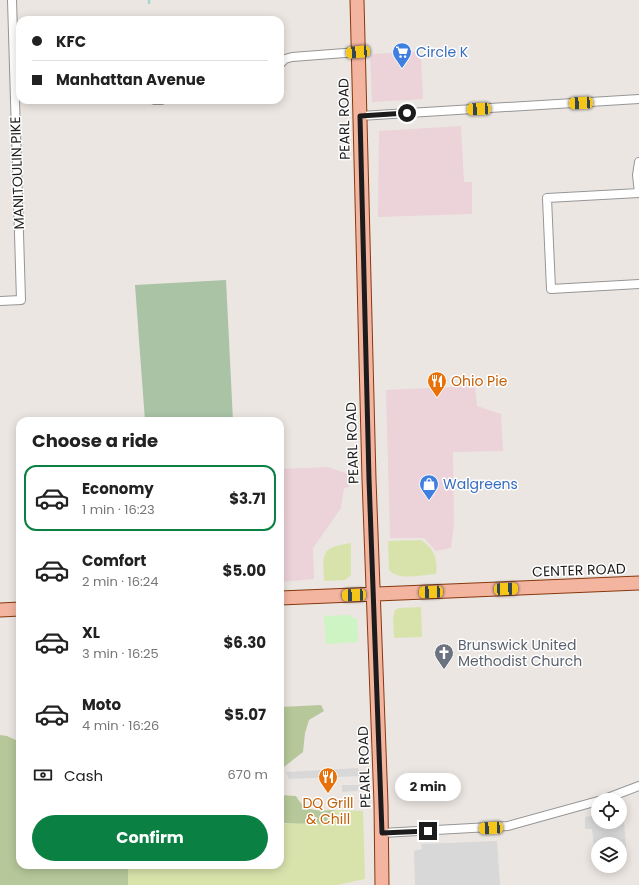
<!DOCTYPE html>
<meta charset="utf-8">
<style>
:root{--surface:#fff;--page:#f6f6f6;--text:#222;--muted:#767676;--line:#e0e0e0;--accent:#0b8043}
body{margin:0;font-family:Poppins,sans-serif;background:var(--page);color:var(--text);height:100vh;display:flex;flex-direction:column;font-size:15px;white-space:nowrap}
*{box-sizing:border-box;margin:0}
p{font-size:13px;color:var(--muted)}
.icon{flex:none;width:22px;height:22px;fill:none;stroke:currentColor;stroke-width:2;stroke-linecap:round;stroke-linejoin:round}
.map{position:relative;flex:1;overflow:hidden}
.side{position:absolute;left:16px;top:417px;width:268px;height:452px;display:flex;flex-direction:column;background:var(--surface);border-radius:12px;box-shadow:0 2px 10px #0003}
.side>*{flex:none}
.top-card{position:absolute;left:16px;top:16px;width:268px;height:88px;border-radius:12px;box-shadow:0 2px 10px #0003;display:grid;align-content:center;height:88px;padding:0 16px;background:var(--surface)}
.tools{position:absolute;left:591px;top:793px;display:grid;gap:8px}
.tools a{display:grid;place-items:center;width:36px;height:36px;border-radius:50%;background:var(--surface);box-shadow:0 2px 10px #0003;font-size:20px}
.end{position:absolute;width:18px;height:18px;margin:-9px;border:5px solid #1c1c1c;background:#fff;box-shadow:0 0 0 2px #fff}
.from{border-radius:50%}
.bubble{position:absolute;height:28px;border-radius:14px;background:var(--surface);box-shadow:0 2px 10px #0003;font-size:13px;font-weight:700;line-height:28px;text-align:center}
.car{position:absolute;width:12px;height:24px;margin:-12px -6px;border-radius:5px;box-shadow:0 0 3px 1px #0007;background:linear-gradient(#f5c518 24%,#345 0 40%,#f5c518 0 76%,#345 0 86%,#f5c518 0)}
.top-card b{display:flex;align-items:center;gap:14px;height:38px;font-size:15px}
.top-card b+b{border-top:1px solid var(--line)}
.top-card i{width:10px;height:10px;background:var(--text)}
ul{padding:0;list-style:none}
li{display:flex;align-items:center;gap:12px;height:66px;margin:0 8px 6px;padding:0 8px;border:2px solid transparent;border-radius:12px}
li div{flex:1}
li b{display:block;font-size:15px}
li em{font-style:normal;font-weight:700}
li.active{border-color:var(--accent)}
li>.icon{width:36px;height:36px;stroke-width:1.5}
h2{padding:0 16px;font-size:18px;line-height:48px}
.pay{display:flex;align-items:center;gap:10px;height:44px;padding:0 16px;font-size:15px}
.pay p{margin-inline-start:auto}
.cta{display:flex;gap:8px;margin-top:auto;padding:8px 16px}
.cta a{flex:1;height:46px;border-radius:24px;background:var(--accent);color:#fff;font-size:16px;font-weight:700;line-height:46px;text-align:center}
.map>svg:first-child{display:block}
</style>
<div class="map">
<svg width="639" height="885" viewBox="0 0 639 885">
<rect width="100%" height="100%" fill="#ece6e2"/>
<path fill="#ecd2d9" d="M 416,52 L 419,53 L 421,58 L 423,99 L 372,102 L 370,54 Z
M 461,126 L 464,182 L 472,182 L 472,214 L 378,217 L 379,131 Z
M 475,386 L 477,406 L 501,414 L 503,451 L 453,452 L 454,525 L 451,548 L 436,551 L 424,538 L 390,538 L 386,390 Z
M 328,467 L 348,474 L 349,487 L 344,488 L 341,508 L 313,548 L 314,579 L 280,582 L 280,469 Z"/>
<path fill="#d8e3ac" d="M 421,540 C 434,549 438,558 436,574 C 422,575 398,581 389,570 L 388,541 Z
M 351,543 L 351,575 L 345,580 L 324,581 C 323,552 320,548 351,543 Z
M 421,607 L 422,637 L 394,638 L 393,618 L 395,610 L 399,608 Z
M 334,810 L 363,811 L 365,879 L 337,885 L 128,885 L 128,865 L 280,865 L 280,823 L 286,824 L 332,815 Z"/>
<path fill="#b6c89a" d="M 321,705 L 324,711 L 309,720 L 305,733 L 303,752 L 280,770 L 280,707 Z
M 0,735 L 7,736 L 20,742 L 20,865 L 128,865 L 128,885 L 0,885 Z
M 280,795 L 296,796 C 304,812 318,811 334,810 L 325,824 L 280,823 Z"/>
<path fill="#aac3a5" d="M 226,280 L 233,421 L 145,421 L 135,285 Z"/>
<path fill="#cdf4c2" d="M 348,615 L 357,619 L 358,642 L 326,644 L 324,616 Z"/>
<path fill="#d8d8d8" d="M 358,768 L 361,776 L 289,779 L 286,772 Z
M 342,785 L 360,785 L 357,791 L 342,792 Z
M 623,810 L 627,858 L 620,858 L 620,844 L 598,844 L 598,858 L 595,858 L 592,829 L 585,829 L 585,817 L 598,815 L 598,822 L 620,822 L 620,811 Z
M 497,841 L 500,885 L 415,885 L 414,851 L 422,849 L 421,844 Z"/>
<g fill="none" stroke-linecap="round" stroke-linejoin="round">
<path stroke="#a6d7d2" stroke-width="2.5" d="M 149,0 L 149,3"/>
<defs>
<path id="street" d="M 280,64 L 285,59 L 292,57 L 358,52
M 154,100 L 162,100
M 360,116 L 639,99
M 639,193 L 547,198 L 551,289 L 639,284
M 639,193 L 637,175 L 639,162
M 0,301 L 21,300 L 12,0
M 602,800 L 639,786
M 382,833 L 508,826 L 598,801"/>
<path id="primary" d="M 357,0 L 369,479 L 381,804 L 382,885
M 280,598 L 639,583
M 0,610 L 20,609"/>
</defs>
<use href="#street" stroke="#969696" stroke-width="10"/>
<use href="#primary" stroke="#87380d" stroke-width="15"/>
<use href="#street" stroke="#fff" stroke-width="8"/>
<use href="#primary" stroke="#f3b5a0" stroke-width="13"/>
</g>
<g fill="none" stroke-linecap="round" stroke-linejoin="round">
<path stroke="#1c1c1c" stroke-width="5" d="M 407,113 L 360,116 L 369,479 L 382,833 L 428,831"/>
</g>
<defs>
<symbol id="supermarket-pin" viewBox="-11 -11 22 30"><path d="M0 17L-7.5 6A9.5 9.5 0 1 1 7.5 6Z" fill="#3f7fe0" stroke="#fff"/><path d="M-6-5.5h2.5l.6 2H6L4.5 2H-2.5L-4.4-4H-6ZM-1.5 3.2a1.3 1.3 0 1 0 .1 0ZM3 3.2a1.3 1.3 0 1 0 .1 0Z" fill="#fff"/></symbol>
<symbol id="restaurant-pin" viewBox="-11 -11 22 30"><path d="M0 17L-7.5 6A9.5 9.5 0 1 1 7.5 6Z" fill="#e8710a" stroke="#fff"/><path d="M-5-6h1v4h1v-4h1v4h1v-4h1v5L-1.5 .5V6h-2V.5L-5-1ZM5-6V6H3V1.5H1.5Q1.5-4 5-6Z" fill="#fff"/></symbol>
<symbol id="shop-pin" viewBox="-11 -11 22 30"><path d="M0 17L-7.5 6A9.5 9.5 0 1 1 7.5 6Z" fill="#3f7fe0" stroke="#fff"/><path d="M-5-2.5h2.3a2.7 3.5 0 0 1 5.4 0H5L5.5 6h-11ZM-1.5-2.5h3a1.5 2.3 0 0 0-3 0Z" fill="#fff"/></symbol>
<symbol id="church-pin" viewBox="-11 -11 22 30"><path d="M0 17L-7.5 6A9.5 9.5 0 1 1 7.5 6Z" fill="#6b7280" stroke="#fff"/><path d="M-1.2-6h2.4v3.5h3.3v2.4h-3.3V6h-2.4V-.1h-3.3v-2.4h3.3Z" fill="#fff"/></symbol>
</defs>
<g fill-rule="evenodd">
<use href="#supermarket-pin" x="391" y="41" width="22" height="30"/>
<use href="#restaurant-pin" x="426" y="370" width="22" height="30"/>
<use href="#shop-pin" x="418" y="473" width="22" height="30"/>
<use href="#church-pin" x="433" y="642" width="22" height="30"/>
<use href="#restaurant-pin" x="317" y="766" width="22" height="30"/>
</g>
<g text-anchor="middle" stroke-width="3" stroke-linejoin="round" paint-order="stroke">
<g font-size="14" fill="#366cbe" stroke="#fff" text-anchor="start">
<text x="416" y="57">Circle K</text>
<text x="443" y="489">Walgreens</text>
</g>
<g font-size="14" fill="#1c1c1c" stroke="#fff">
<text transform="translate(344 119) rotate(-91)" y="5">PEARL ROAD</text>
<text transform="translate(17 173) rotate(-92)" y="5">MANITOULIN PIKE</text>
<text transform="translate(352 443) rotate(-92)" y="5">PEARL ROAD</text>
<text transform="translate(579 570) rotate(-2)" y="5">CENTER ROAD</text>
<text transform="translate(364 767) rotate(-92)" y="5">PEARL ROAD</text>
</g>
<g font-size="14" fill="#c56008" stroke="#fff" text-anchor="start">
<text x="451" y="386">Ohio Pie</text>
<text x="328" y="808" text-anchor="middle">DQ Grill<tspan x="328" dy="16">&amp; Chill</tspan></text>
</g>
<g font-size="14" fill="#5b616d" stroke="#fff" text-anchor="start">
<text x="458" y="650">Brunswick United<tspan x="458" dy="16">Methodist Church</tspan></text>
</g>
</g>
</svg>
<div class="tools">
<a><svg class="icon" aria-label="locate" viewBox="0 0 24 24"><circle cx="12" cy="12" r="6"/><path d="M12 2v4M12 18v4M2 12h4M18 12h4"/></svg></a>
<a><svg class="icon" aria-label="layers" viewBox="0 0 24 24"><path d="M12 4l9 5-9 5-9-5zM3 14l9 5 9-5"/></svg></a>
</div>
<i class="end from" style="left:407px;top:113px"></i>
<i class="end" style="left:428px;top:831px"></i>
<div class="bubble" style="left:395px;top:773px;width:66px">2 min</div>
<i class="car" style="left:358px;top:52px;rotate:265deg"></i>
<i class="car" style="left:581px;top:103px;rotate:267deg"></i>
<i class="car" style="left:479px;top:109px;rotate:267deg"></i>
<i class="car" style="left:506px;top:589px;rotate:88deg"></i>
<i class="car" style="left:431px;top:592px;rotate:268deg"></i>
<i class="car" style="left:354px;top:595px;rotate:268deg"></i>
<i class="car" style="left:491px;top:828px;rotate:267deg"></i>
<div class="top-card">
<b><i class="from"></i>KFC</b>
<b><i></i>Manhattan Avenue</b>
</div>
<section class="side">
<h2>Choose a ride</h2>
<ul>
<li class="active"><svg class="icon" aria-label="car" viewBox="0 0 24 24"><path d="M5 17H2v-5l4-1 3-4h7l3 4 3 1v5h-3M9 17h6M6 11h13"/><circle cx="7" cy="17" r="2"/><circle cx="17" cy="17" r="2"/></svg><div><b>Economy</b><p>1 min · 16:23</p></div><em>$3.71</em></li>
<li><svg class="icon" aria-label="car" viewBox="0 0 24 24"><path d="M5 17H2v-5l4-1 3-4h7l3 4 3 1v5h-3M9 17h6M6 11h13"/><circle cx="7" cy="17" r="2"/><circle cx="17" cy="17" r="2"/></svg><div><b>Comfort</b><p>2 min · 16:24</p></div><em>$5.00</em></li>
<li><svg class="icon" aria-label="car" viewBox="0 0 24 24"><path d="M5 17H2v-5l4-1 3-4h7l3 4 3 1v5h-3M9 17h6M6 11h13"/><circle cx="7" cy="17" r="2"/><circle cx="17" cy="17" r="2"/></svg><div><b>XL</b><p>3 min · 16:25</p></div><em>$6.30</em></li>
<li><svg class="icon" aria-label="car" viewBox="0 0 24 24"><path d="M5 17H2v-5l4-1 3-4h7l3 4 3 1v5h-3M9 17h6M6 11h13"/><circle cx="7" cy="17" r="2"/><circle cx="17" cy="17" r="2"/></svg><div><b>Moto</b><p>4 min · 16:26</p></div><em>$5.07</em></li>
</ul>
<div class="pay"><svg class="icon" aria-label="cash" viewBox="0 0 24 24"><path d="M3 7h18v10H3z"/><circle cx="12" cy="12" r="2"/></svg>Cash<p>670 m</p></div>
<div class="cta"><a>Confirm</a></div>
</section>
</div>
